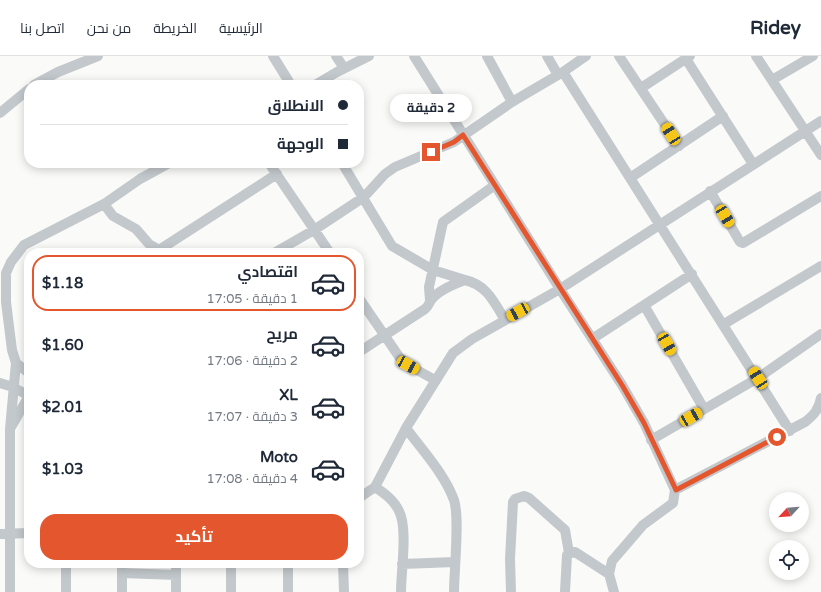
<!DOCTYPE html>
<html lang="ar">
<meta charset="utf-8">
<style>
:root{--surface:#fff;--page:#f2f2f3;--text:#1f2937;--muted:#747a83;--line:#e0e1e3;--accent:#e4572e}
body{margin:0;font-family:"Varela Round",Cairo,sans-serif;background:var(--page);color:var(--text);direction:rtl;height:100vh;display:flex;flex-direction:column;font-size:15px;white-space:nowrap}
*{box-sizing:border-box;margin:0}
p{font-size:13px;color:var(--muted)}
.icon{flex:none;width:22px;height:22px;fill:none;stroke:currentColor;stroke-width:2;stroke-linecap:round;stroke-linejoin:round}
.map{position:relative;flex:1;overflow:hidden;direction:ltr}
.side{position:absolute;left:24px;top:192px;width:340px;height:320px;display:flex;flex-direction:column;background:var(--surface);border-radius:16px;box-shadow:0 2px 10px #0003;direction:rtl}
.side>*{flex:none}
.hud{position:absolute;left:24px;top:24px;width:340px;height:88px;border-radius:16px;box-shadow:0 2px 10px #0003;direction:rtl;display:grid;align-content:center;height:88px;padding:0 16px;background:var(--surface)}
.needle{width:26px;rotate:244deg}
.buttons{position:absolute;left:769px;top:436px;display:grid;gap:8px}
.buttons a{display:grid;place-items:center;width:40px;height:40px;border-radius:50%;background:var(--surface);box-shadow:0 2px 10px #0003;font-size:20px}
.end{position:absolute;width:18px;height:18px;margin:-9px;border:5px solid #e4572e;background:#fff;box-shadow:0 0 0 2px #fff}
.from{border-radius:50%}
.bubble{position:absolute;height:28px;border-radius:14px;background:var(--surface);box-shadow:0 2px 10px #0003;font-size:13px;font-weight:700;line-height:28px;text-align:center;direction:rtl}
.car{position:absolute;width:12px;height:24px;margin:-12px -6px;border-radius:5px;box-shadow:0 0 3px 1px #0007;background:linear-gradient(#f5c518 24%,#345 0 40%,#f5c518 0 76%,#345 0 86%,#f5c518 0)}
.hud b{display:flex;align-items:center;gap:14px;height:38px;font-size:15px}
.hud b+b{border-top:1px solid var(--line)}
.hud i{width:10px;height:10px;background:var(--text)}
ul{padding:7px 0 0;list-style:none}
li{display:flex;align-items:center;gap:12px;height:56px;margin:0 8px 6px;padding:0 8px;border:2px solid transparent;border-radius:16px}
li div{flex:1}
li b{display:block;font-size:15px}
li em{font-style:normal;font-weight:700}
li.on{border-color:var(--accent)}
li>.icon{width:36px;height:36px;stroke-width:1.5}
.action{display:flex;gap:8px;margin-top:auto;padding:8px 16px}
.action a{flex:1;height:46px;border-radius:16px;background:var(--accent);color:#fff;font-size:16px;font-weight:700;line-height:46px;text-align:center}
header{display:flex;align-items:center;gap:24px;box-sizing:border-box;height:56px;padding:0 20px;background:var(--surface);border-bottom:1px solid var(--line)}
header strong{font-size:19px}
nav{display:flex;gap:22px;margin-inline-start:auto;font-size:14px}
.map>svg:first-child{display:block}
</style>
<header>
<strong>Ridey</strong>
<nav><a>الرئيسية</a><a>الخريطة</a><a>من نحن</a><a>اتصل بنا</a></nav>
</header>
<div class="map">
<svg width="821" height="536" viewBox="0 0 821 536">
<rect width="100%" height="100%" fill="#fafaf8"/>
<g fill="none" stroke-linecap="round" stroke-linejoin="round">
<path stroke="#c3c8cc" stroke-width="10" d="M 273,0 L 291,29
M 336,0 L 344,12
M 487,0 L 512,46
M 547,0 L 558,19
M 619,0 L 679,90
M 756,0 L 821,99
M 686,3 L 753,108
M 563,16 L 586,0
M 772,24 L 813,0
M 34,29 L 58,16 L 98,0
M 315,29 L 337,16 L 369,0
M 641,32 L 690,0
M 0,57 L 29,33
M 269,107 L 330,197
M 342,107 L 392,190 L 433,214 L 465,224
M 630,122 L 723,60
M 710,135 L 740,186 L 743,187 L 821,140
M 104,148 L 113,160 L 136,173 L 149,188 L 164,197
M 159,194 L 277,118
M 274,197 L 314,174 L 364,141 L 385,118 L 395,111 L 454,86 L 512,46 L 563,16 L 790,375
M 359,242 L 400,302 L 408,309 L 435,324
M 430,244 L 429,231 L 443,166 L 495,129
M 644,249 L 704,353
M 724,268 L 821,210
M 592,283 L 692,218
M 359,296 L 425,253 C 429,250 429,246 432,243 C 439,234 454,228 465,224 C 487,229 494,246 505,264
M 16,307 L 29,317
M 0,327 L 13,331 L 29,340
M 11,371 L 29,340
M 406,372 C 422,394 444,417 454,444 C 460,461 454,515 454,536
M 651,384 L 758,322 L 821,278
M 375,431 C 384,437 394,444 399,455 C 408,472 401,515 401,536
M 675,434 L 805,366 C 814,359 819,353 821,342
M 359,442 L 375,431 L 406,372 L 453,297 L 472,283 L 560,233 L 414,0
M 0,478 L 29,477
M 569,497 L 575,496 L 609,518
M 122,507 L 122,536
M 176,507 L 176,536
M 231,507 L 231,536
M 343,507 L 344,536
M 402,508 L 455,506
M 122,517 L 176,519
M 10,536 L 10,373 L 16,307 L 12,294 L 6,246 L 6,217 L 11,206 L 24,189 L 104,148 L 140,123 L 169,107
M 66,536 L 66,507
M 288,536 L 288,507
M 511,536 L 510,503 L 513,446 L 515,443 L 524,440 L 529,442 L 565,474 L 569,497 L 567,499 L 565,536
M 614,536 L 609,518 L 612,505 L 643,469 L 673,447 L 675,434 L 644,367 L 622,329 L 560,233 L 821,65"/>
</g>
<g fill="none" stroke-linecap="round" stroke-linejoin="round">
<path stroke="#e4572e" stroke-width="5" d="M 431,96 L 454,86 L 463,79 L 622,329 L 644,367 L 676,434 L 777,381"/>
</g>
</svg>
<div class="buttons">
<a><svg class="needle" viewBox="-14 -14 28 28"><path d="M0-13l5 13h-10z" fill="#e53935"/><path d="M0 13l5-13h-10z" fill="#747a83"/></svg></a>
<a><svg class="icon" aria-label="locate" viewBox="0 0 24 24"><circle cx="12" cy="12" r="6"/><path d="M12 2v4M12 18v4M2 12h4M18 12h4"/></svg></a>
</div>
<i class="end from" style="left:777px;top:381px"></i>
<i class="end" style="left:431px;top:96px"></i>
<div class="bubble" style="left:390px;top:38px;width:82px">2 دقيقة</div>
<i class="car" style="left:671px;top:78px;rotate:327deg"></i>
<i class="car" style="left:725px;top:160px;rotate:149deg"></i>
<i class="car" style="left:518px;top:256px;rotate:241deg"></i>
<i class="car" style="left:667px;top:288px;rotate:150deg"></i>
<i class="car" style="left:408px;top:309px;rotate:119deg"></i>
<i class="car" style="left:758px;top:322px;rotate:327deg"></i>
<i class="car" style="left:691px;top:361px;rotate:60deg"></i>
<div class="hud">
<b><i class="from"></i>الانطلاق</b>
<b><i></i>الوجهة</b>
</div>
<section class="side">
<ul>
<li class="on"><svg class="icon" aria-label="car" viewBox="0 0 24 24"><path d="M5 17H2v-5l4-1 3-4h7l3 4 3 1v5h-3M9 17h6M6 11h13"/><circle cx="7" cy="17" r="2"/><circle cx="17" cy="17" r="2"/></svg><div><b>اقتصادي</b><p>1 دقيقة · 17:05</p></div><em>$1.18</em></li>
<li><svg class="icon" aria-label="car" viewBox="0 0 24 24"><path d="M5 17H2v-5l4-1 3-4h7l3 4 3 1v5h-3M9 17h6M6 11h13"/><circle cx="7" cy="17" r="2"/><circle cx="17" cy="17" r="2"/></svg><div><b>مريح</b><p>2 دقيقة · 17:06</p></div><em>$1.60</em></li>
<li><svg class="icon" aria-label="car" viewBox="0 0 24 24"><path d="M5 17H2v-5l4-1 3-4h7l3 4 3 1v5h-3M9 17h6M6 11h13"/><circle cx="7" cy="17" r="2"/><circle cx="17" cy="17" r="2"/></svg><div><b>XL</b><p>3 دقيقة · 17:07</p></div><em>$2.01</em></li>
<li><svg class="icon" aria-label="car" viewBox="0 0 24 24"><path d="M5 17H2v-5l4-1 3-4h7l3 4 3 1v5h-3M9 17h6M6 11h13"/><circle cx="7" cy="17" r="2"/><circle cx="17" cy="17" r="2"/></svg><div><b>Moto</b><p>4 دقيقة · 17:08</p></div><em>$1.03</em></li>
</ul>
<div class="action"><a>تأكيد</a></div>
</section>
</div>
